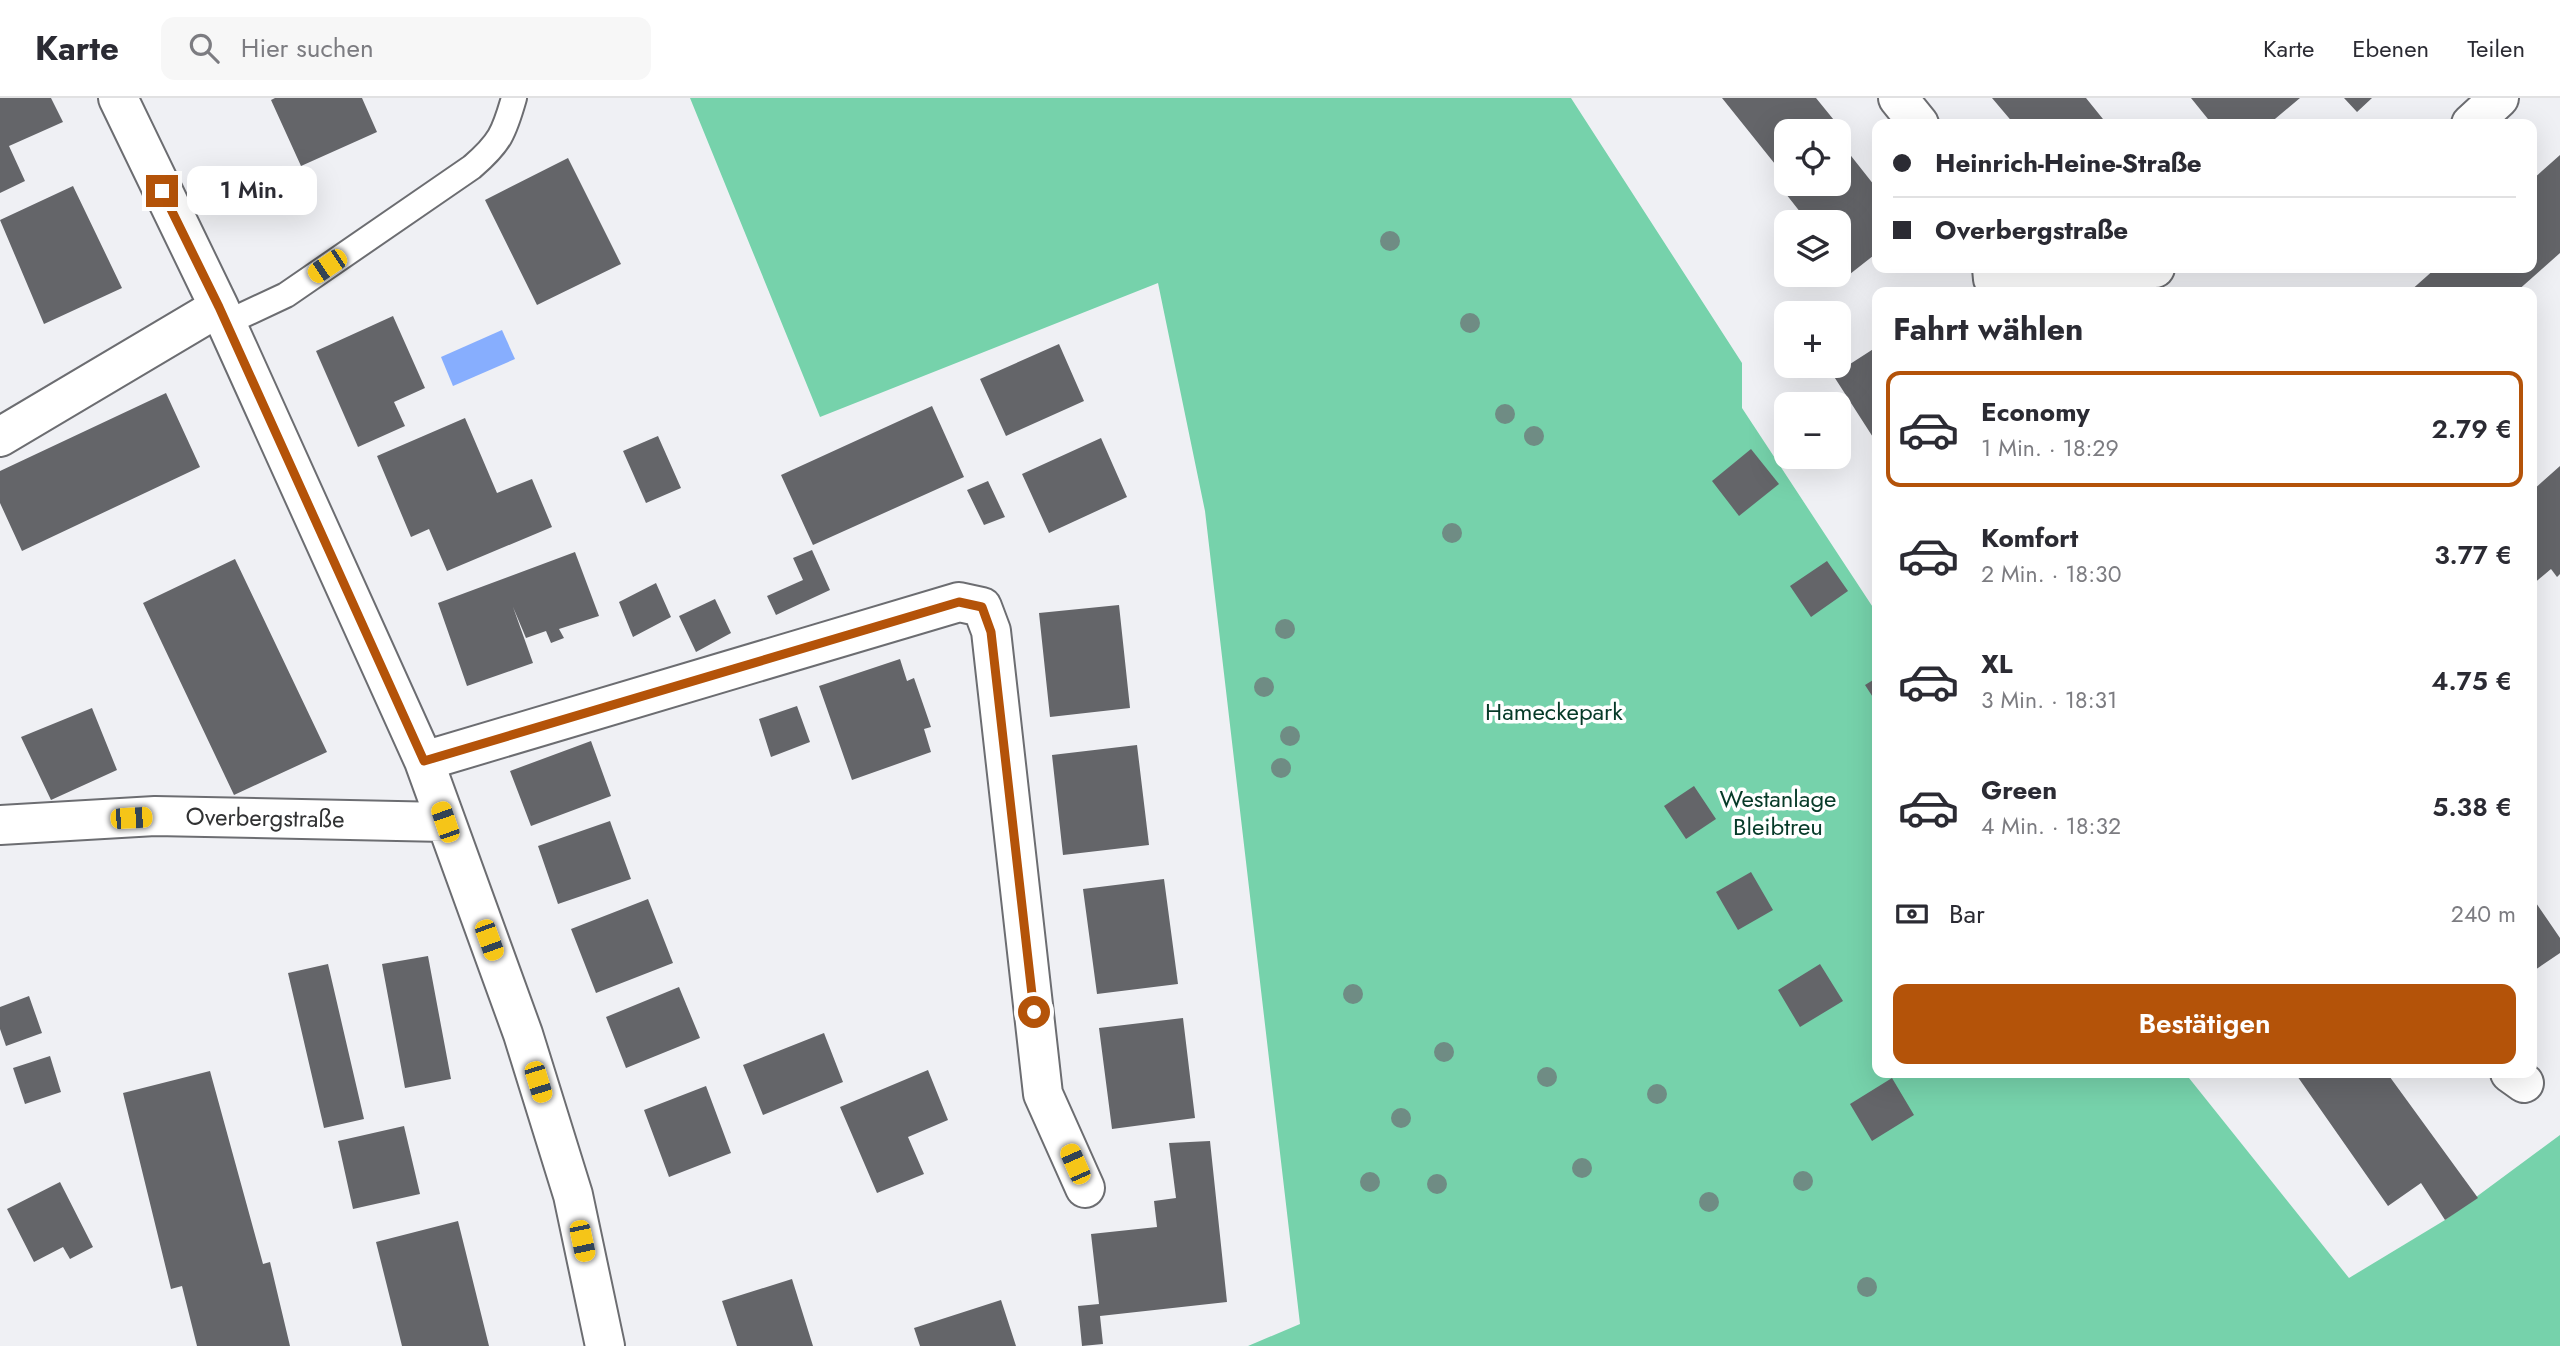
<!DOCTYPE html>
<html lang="de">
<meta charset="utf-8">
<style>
:root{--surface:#fff;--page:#f7f7f7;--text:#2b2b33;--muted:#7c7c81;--line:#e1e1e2;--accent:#b45309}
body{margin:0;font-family:Jost,sans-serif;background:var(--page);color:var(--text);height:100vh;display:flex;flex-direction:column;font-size:26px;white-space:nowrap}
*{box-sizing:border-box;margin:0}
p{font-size:23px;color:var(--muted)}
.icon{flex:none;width:38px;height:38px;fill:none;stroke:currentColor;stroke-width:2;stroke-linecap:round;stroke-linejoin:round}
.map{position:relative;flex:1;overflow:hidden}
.sheet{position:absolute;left:1872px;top:189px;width:665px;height:791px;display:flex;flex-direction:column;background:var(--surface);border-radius:14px;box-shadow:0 7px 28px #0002}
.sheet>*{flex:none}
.guide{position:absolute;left:1872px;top:21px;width:665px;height:154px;border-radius:14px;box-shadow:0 7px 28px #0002;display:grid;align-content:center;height:154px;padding:0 21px;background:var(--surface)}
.tools{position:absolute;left:1774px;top:21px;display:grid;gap:14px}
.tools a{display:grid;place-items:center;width:77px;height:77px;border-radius:14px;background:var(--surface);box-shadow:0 7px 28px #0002;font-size:35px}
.end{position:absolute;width:32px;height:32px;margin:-16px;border:9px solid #b45309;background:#fff;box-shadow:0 0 0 4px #fff}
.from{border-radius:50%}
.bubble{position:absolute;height:49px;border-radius:14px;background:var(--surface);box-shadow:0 7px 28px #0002;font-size:23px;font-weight:600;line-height:49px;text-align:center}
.car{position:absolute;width:21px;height:42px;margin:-21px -10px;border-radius:9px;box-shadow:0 0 5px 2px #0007;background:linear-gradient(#f5c518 24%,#345 0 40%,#f5c518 0 76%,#345 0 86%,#f5c518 0)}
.guide b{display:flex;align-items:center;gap:24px;height:66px;font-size:26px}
.guide b+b{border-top:2px solid var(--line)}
.guide i{width:18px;height:18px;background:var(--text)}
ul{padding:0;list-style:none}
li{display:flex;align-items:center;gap:21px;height:116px;margin:0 14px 10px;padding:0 7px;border:4px solid transparent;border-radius:14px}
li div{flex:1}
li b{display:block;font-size:26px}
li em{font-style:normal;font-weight:600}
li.selected{border-color:var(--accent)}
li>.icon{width:63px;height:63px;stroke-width:1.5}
h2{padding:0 21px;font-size:32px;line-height:84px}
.pay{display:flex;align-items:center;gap:18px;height:77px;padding:0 21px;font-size:26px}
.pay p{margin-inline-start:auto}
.cta{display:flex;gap:14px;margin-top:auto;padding:14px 21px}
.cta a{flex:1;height:80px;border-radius:14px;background:var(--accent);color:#fff;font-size:28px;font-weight:600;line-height:80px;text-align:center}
header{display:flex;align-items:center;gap:42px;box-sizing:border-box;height:98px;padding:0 35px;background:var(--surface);border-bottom:2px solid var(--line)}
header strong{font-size:33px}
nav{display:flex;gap:38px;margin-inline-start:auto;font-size:24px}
.search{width:490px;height:63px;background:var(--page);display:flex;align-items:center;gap:18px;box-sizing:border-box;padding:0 24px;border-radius:14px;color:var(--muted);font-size:26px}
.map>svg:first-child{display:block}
</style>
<header>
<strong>Karte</strong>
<div class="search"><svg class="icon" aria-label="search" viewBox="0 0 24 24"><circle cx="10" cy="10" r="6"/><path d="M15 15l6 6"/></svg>Hier suchen</div>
<nav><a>Karte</a><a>Ebenen</a><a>Teilen</a></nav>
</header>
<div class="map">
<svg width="2560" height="1248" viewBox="0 0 2560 1248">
<rect width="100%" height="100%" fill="#eff0f4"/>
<path fill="#76d2ab" d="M 690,0 L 1571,0 L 1742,265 L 1742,310 L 1878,517 L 1878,975 L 2185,975 L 2349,1180 L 2445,1122 L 2560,1037 L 2560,1248 L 1248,1248 L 1300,1226 L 1205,413 L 1158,185 L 820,319 Z"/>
<path fill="#87aefe" d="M 502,232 L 515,261 L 453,288 L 441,259 Z"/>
<path fill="#646569" d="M 0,0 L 51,0 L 63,24 L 9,48 L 25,83 L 0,95 Z
M 275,0 L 362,0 L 377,34 L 301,68 L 271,2 Z
M 1722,0 L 1816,0 L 1851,43 L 1844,49 L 1878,92 L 1878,154 L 1850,176 L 1839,163 L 1839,124 L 1808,124 L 1786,96 L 1794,90 L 1790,86 L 1839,86 L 1839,33 L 1787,33 L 1787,81 Z
M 1992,0 L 2086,0 L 2107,26 L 2014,26 Z
M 2191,0 L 2300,0 L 2269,26 L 2212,26 Z
M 2344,0 L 2372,0 L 2357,14 Z
M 2560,57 L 2560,155 L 2516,194 L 2409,194 L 2436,170 L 2532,170 L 2532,82 Z
M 568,60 L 621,166 L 537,207 L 485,102 Z
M 73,88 L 122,190 L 44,226 L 0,122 Z
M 393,218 L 425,290 L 394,304 L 405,328 L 358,349 L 316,253 Z
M 1059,246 L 1084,303 L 1006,338 L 980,281 Z
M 1878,248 L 1878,347 L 1833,277 Z
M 166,295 L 200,369 L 22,453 L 0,405 L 0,373 Z
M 932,308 L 964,379 L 813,447 L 781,377 Z
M 465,320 L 497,395 L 532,381 L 552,429 L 447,473 L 429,431 L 411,439 L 377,358 Z
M 658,338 L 681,390 L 646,405 L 623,353 Z
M 1101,340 L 1127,399 L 1049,435 L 1022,376 Z
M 1751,351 L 1779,386 L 1739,418 L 1712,383 Z
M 2560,368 L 2560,476 L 2557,479 L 2551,471 L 2532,487 L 2532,393 Z
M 988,383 L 1005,419 L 984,427 L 967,392 Z
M 812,452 L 830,492 L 776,517 L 767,498 L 803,482 L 793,460 Z
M 575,454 L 599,518 L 559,531 L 564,540 L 551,545 L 546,533 L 526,540 L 513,509 L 533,565 L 467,588 L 438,505 Z
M 235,461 L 327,654 L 234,697 L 143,505 Z
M 1827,463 L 1848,493 L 1811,519 L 1790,488 Z
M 656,485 L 671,519 L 633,539 L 619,504 Z
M 715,501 L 731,535 L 696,554 L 679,518 Z
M 1119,507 L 1130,610 L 1050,619 L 1039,515 Z
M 900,561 L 907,583 L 914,580 L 931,629 L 924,631 L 931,654 L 852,682 L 819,588 Z
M 1878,579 L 1878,607 L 1865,587 Z
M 797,608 L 810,644 L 771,659 L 759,621 Z
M 92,610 L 117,672 L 51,702 L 21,639 Z
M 591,643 L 611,698 L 531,728 L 510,673 Z
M 1137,647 L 1149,747 L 1063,757 L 1052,657 Z
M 1694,688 L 1716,721 L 1686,741 L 1664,708 Z
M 610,723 L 631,781 L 558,806 L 538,748 Z
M 1751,774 L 1773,812 L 1738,832 L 1716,794 Z
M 1164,781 L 1178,886 L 1097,896 L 1083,791 Z
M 2532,799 L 2560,840 L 2560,855 L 2532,874 Z
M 648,801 L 673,865 L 596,895 L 571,831 Z
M 428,858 L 451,981 L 405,990 L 382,866 Z
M 328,866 L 364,1021 L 324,1030 L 288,875 Z
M 1820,866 L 1843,903 L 1800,929 L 1778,892 Z
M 679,889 L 700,940 L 626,970 L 606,919 Z
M 29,898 L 42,935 L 6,948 L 0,931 L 0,909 Z
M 1183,920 L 1195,1020 L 1112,1031 L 1099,930 Z
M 824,935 L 843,984 L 763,1017 L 743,967 Z
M 50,958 L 61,994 L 25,1006 L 13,970 Z
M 928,972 L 948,1022 L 908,1039 L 924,1076 L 877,1095 L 840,1009 Z
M 210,973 L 263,1166 L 270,1164 L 290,1248 L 197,1248 L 182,1188 L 171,1191 L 123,995 Z
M 2295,975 L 2387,975 L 2478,1100 L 2445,1122 L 2421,1085 L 2388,1108 Z
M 1892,980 L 1914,1017 L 1872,1043 L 1850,1006 Z
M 706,988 L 731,1055 L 669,1079 L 644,1012 Z
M 404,1028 L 420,1096 L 353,1111 L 338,1043 Z
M 1210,1043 L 1227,1204 L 1100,1218 L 1103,1246 L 1082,1248 L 1078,1208 L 1099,1206 L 1091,1136 L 1157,1129 L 1154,1103 L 1176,1100 L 1169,1045 Z
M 60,1084 L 93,1149 L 70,1161 L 63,1149 L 34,1164 L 7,1111 Z
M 458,1123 L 489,1248 L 402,1248 L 376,1144 Z
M 792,1181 L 813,1248 L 737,1248 L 722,1203 Z
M 1001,1202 L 1016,1248 L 920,1248 L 914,1230 Z"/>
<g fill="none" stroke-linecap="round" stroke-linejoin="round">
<defs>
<path id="service" d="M 226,225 L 286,197 L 472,69 C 500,45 504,35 514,0"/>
<path id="minor" d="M 118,0 L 219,209 L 424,663 L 523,936 L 573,1097 L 605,1248
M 1898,0 L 1919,26
M 2471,26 L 2499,0
M 1992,170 L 1993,181 L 2086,171 L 2155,170
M 0,339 L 219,209
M 424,663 L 959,504 L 982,509 L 991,533 L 1043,996 L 1085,1090
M 0,727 L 155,718 L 445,724
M 2510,975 L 2524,985"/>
</defs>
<use href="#service" stroke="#6c6d71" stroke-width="28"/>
<use href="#minor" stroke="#6c6d71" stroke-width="42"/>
<use href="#service" stroke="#fff" stroke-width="24"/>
<use href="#minor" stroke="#fff" stroke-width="38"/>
</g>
<g fill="#6f8c84">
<circle cx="1390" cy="143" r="10"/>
<circle cx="1470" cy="225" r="10"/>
<circle cx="1505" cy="316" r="10"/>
<circle cx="1534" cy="338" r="10"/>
<circle cx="1452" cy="435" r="10"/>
<circle cx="1285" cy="531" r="10"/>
<circle cx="1264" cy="589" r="10"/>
<circle cx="1290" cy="638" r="10"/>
<circle cx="1281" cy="670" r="10"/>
<circle cx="1353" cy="896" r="10"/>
<circle cx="1444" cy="954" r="10"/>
<circle cx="1547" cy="979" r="10"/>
<circle cx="1657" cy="996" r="10"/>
<circle cx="1401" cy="1020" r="10"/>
<circle cx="1582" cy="1070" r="10"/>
<circle cx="1803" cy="1083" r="10"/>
<circle cx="1370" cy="1084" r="10"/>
<circle cx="1437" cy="1086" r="10"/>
<circle cx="1709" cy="1104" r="10"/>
<circle cx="1867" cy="1189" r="10"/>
</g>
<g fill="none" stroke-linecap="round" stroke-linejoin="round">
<path stroke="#b45309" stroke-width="9" d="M 162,93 L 219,209 L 424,663 L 959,504 L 982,509 L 991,534 L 1034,914"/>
</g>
<g text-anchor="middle" stroke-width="7" stroke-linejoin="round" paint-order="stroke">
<g font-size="24" fill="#063a28" stroke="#fff">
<text x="1554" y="622">Hameckepark</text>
<text x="1778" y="709">Westanlage<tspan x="1778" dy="28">Bleibtreu</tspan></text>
</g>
<g font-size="24" fill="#313233" stroke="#fff">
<text transform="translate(265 720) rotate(1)" y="8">Overbergstraße</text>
</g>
</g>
</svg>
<div class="tools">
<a><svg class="icon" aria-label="locate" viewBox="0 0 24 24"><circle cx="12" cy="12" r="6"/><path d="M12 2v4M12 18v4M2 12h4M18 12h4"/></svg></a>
<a><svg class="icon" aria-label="layers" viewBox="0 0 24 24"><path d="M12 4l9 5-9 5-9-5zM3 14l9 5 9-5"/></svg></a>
<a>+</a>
<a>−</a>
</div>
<i class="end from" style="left:1034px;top:914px"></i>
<i class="end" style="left:162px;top:93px"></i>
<div class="bubble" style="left:187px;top:68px;width:130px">1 Min.</div>
<i class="car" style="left:327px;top:168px;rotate:236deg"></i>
<i class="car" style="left:131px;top:720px;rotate:87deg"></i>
<i class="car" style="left:445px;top:724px;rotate:341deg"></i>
<i class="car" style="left:489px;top:842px;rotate:160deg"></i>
<i class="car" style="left:538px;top:984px;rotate:163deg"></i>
<i class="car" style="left:1075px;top:1066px;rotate:336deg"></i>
<i class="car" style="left:582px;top:1143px;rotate:168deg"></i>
<div class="guide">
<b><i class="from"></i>Heinrich-Heine-Straße</b>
<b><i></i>Overbergstraße</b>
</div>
<section class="sheet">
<h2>Fahrt wählen</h2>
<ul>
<li class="selected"><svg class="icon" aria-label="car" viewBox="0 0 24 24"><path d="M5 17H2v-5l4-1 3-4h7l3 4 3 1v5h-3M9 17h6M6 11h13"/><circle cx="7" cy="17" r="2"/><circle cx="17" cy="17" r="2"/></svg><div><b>Economy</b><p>1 Min. · 18:29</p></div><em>2.79 €</em></li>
<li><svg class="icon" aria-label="car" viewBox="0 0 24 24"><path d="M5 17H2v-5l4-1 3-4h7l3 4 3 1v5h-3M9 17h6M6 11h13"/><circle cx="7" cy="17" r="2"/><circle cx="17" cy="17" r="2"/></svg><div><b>Komfort</b><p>2 Min. · 18:30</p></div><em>3.77 €</em></li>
<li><svg class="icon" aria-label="car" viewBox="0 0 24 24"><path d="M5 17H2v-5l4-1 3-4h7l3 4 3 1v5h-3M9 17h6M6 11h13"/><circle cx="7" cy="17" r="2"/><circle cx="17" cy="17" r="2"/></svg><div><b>XL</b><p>3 Min. · 18:31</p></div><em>4.75 €</em></li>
<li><svg class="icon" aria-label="car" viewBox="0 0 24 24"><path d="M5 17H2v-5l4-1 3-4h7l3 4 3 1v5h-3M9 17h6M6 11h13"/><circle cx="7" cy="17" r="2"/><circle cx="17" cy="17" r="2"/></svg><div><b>Green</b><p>4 Min. · 18:32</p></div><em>5.38 €</em></li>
</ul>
<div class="pay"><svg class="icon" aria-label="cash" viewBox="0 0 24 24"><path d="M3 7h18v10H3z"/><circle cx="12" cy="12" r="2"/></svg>Bar<p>240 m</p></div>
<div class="cta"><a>Bestätigen</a></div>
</section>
</div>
